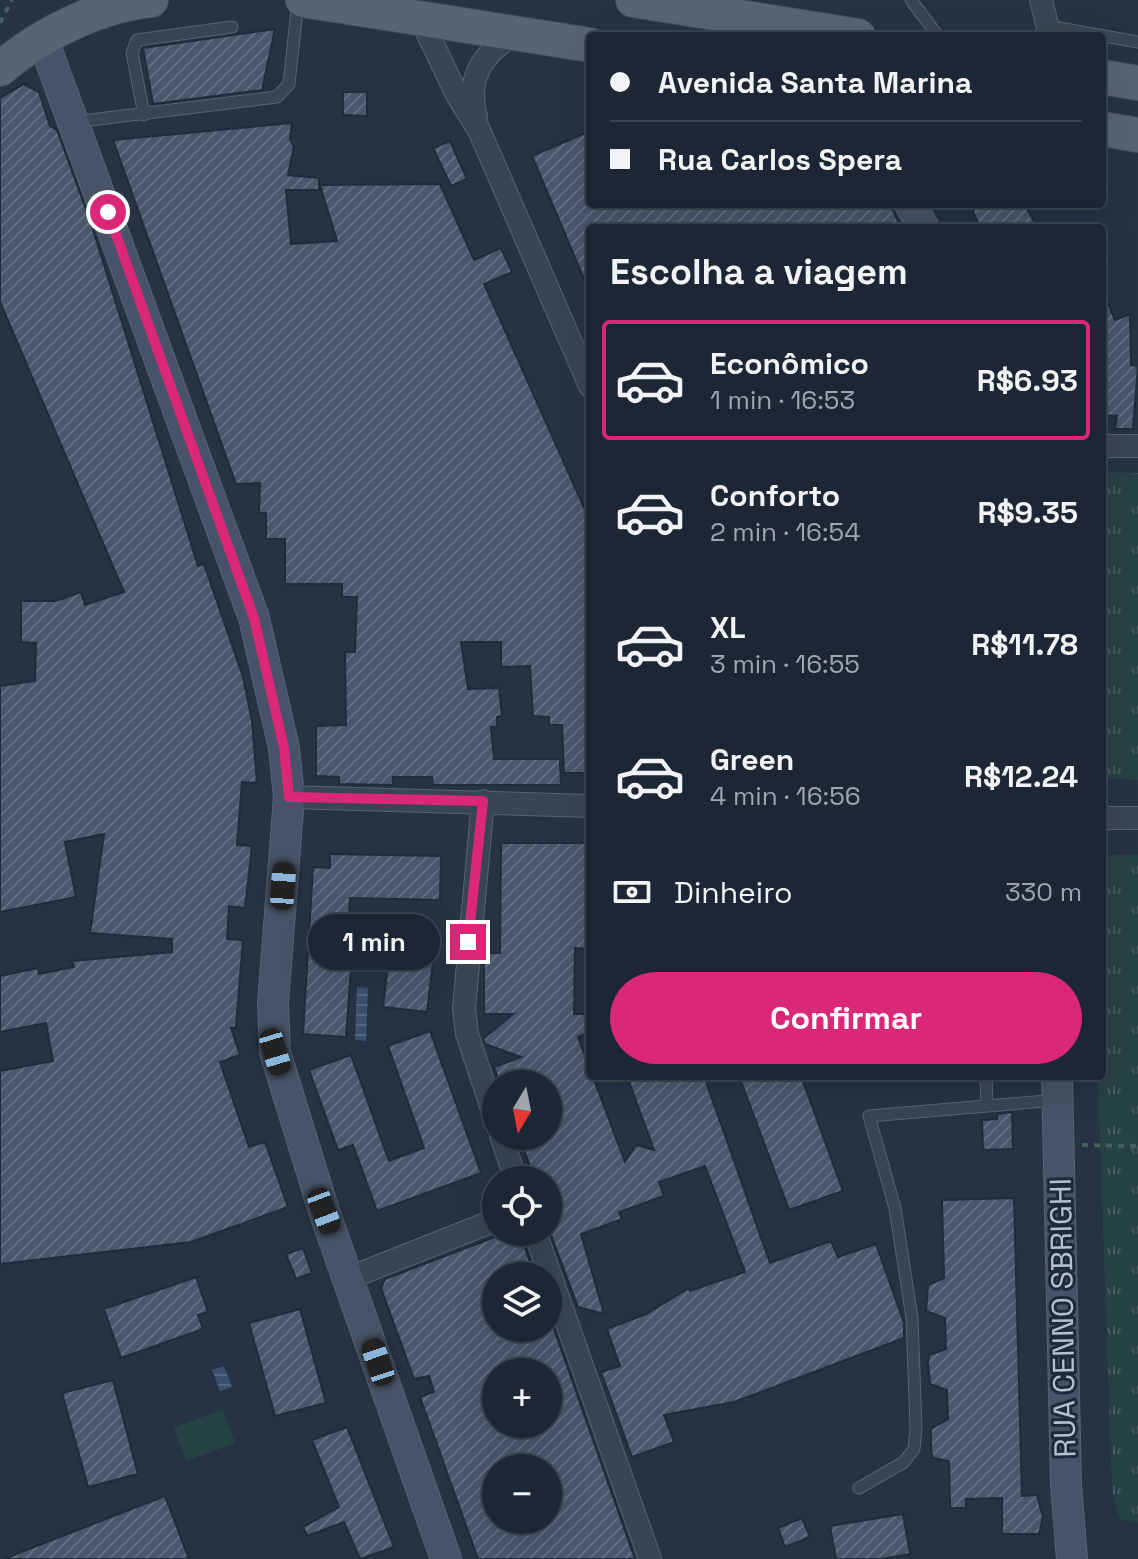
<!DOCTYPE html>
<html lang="pt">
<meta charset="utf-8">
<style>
:root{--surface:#1c2634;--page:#293240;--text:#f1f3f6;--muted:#a0a5ac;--line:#3a434f;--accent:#db2777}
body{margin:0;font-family:"Space Grotesk",sans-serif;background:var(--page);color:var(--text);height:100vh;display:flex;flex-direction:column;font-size:30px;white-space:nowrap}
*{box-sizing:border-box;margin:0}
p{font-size:26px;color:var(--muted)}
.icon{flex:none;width:44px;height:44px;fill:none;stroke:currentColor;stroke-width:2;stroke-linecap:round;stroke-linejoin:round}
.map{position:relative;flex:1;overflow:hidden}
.details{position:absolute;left:586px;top:224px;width:520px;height:856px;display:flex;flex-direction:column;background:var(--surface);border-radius:8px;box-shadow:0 8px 32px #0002,0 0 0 2px var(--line)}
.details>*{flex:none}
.hud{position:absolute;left:586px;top:32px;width:520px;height:176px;border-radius:8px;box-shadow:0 8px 32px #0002,0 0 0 2px var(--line);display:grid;align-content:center;height:176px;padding:0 24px;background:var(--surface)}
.needle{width:52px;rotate:190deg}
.fabs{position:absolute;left:482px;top:1070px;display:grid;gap:16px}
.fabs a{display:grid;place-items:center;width:80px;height:80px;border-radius:50%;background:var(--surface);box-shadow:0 8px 32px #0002,0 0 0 2px var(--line);font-size:40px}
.end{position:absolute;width:36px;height:36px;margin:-18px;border:10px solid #db2777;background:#fff;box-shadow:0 0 0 4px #fff}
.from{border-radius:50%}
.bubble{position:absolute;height:56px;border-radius:28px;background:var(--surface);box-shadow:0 8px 32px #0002,0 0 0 2px var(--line);font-size:26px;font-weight:700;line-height:56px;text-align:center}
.car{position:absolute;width:24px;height:48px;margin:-24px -12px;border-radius:10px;box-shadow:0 0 6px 2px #0007;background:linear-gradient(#222 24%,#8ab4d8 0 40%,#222 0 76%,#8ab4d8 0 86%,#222 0)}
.hud b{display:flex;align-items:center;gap:28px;height:76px;font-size:30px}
.hud b+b{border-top:2px solid var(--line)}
.hud i{width:20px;height:20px;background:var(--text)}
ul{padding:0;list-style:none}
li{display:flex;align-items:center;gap:24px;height:120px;margin:0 16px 12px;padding:0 8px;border:4px solid transparent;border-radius:8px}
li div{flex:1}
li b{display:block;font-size:30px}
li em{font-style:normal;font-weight:700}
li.on{border-color:var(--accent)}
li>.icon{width:72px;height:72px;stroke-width:1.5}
h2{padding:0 24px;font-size:36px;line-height:96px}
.pay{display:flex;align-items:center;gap:20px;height:88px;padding:0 24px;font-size:30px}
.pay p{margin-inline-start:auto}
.primary-button{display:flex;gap:16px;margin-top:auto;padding:16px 24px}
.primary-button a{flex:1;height:92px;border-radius:48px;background:var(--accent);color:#fff;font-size:32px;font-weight:700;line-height:92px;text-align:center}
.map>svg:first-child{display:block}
</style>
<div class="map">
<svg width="1138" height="1559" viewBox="0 0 1138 1559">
<defs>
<pattern id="park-tufts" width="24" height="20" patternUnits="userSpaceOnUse" patternTransform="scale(2)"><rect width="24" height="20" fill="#274245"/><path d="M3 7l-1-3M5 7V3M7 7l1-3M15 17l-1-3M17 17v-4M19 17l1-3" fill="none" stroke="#445c5f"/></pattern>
<pattern id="water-rules" width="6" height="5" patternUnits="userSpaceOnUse" patternTransform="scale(2)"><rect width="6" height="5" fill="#3a506e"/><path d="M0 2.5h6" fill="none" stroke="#546782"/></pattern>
<pattern id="building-hatch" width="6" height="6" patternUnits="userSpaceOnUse" patternTransform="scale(2)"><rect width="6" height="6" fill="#49576b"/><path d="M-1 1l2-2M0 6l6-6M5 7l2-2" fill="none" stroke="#616d7f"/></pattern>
</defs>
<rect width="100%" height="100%" fill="#253345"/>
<path fill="url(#park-tufts)" d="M 1102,472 L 1138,473 L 1138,780 L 1102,778 Z
M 1111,855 L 1138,855 L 1138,1523 L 1119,1519 L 1112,1491 L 1098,1076 L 1102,1076 L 1102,857 Z"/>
<path fill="#274245" d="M 223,1410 L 235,1443 L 186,1461 L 174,1427 Z"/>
<path fill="url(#water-rules)" d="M 357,987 L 368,988 L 366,1041 L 355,1040 Z
M 224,1366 L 232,1387 L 220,1391 L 212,1370 Z"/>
<path fill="url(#building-hatch)" stroke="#202c3b" stroke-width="2" fill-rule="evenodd" d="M 275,29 L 262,90 L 153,104 L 143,48 Z
M 24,84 L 39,92 L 50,126 L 57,130 L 90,220 L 198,566 L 204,564 L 243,677 L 252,721 L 257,783 L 242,782 L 237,845 L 252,846 L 245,908 L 229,906 L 227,939 L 243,940 L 236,1027 L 231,1028 L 240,1055 L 220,1062 L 249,1147 L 265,1142 L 288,1207 L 191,1242 L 0,1264 L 0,1071 L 53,1061 L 46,1023 L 0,1032 L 0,976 L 38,968 L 39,974 L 74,967 L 72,961 L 172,952 L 172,939 L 90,933 L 104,834 L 65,842 L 76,897 L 0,912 L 0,686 L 35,681 L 36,643 L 21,642 L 21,601 L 56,601 L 81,592 L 85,605 L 124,592 L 0,302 L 0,98 Z
M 343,92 L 367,92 L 367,116 L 343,115 Z
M 292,123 L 290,140 L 294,146 L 288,175 L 319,178 L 319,190 L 286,190 L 291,244 L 337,241 L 320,185 L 440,184 L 474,260 L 501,248 L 512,272 L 484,284 L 590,521 L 590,773 L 564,773 L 562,725 L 549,725 L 549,717 L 533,716 L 530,666 L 501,667 L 501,642 L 461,642 L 468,689 L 499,688 L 502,716 L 497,717 L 497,727 L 491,727 L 494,759 L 560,759 L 561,785 L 433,785 L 432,777 L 393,777 L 393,785 L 339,784 L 339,777 L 316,776 L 316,726 L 346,725 L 345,652 L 355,652 L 357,597 L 342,597 L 342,584 L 285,584 L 285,539 L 266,539 L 266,513 L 259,513 L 260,483 L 236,484 L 113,140 Z
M 590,131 L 590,204 L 890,204 L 901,228 L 590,228 L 590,293 L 532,156 Z
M 450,141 L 467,179 L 451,186 L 433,148 Z
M 970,204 L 1024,204 L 1038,228 L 980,228 Z
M 1102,289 L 1115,320 L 1130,314 L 1131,365 L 1138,366 L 1133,429 L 1115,429 L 1117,416 L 1102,415 Z
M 501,843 L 590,843 L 590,949 L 575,948 L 574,1014 L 589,1014 L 590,1032 L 578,1037 L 625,1162 L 636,1145 L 654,1150 L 627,1076 L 704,1076 L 770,1263 L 831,1241 L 838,1257 L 876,1244 L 904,1323 L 904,1338 L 734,1402 L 664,1415 L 674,1442 L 632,1457 L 601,1372 L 620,1366 L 607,1329 L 646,1314 L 689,1288 L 690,1291 L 745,1272 L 705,1166 L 659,1182 L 664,1196 L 619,1212 L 622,1219 L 581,1234 L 604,1314 L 578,1307 L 548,1227 L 548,1180 L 535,1180 L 519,1136 L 548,1136 L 548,1084 L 500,1084 L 494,1067 L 521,1057 L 485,1044 L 483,1039 L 513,1014 L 484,1014 L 484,953 L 500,953 Z
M 330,854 L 441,856 L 440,900 L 350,898 L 349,916 L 355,916 L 346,1037 L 303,1034 L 313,867 L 330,868 Z
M 393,922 L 437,928 L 427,1012 L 383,1007 Z
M 430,1031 L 481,1173 L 377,1211 L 353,1145 L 338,1150 L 309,1070 L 351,1055 L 389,1161 L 424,1148 L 388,1046 Z
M 739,1076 L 801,1076 L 843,1191 L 789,1210 Z
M 1012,1112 L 1013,1149 L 983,1150 L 982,1120 L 997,1119 L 997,1114 Z
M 1014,1198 L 1022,1496 L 1037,1495 L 1043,1517 L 1039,1534 L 1002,1534 L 1002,1498 L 966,1499 L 966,1508 L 950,1508 L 949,1461 L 933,1458 L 931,1451 L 931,1429 L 948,1419 L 947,1390 L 930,1384 L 928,1363 L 929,1355 L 946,1349 L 945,1318 L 926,1311 L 928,1285 L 944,1278 L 942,1200 Z
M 508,1232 L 520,1234 L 535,1276 L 496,1276 L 496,1328 L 554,1329 L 635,1559 L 478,1559 L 420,1397 L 434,1392 L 429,1376 L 414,1379 L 381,1288 L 385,1279 ZM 496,1372 L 548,1372 L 548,1424 L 496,1424 ZM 496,1468 L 548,1468 L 548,1520 L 496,1520 Z
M 303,1248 L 312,1273 L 296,1279 L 286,1254 Z
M 196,1277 L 208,1312 L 198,1315 L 203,1329 L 121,1358 L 104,1309 Z
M 300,1309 L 326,1403 L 275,1416 L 249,1323 Z
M 113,1380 L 138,1474 L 88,1487 L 62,1393 Z
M 347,1427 L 394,1547 L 360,1559 L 344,1522 L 307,1536 L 303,1527 L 339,1507 L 312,1440 Z
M 165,1496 L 189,1559 L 6,1559 L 6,1558 Z
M 903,1514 L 910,1554 L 881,1559 L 836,1559 L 830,1526 Z
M 802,1518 L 810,1537 L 785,1547 L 778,1528 Z"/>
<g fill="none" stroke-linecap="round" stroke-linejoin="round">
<defs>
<path id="lane" d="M 911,0 L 938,36
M 1048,26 L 1138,42
M 144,115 L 132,53 L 137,40 L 232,27
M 74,122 L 277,97 L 289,84 L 298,1
M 986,1076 L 987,1106
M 859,1488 L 904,1462 L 914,1449 L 916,1427 L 912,1318 L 895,1208 L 869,1116 L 1058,1100"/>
<path id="street" d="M 1041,0 L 1050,36
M 420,17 L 457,95 L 479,130 L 590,386
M 476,117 C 466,78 482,52 517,33
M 1102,446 L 1138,446
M 289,797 L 590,806
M 483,801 L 464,1008 L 467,1034 L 496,1121
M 1102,818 L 1138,818
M 501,1136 L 516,1180
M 535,1232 L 650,1559
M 349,1278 L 496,1220"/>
<path id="secondary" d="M 43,40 L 254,618 L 284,748 L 289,797 L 273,1003 L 275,1052 L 324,1211 L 446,1559
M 910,204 L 924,228
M 1057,1076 L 1066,1485 L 1072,1559"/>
<path id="primary" d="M 303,0 L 590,45
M 633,0 L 858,36
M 0,69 C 39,35 99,5 151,0
M 1102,77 L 1138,83
M 1102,129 L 1138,135"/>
</defs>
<use href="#lane" stroke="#586371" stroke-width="13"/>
<use href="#street" stroke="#586371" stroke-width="24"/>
<use href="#secondary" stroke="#586371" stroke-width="32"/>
<use href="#primary" stroke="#444e5d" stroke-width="36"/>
<path stroke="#465f61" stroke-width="4" stroke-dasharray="6 6" stroke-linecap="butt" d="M 0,23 L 12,0
M 1082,1145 L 1138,1146"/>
<use href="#lane" stroke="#3a4554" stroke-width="11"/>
<use href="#street" stroke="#3a4554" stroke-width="22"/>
<use href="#secondary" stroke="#485367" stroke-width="30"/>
<use href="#primary" stroke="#586474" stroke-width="34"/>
</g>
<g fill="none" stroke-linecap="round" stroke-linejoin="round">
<path stroke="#db2777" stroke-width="10" d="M 108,212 L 254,618 L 284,748 L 289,797 L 483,801 L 468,942"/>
</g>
<g text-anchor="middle" stroke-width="6" stroke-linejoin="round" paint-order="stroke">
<g font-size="30" fill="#b7c0cd" stroke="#1e2a39">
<text transform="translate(1063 1318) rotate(-91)" y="10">RUA CENNO SBRIGHI</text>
</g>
</g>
</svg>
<div class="fabs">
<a><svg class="needle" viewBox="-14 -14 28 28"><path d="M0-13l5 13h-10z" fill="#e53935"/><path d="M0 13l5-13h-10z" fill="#a0a5ac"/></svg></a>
<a><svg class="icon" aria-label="locate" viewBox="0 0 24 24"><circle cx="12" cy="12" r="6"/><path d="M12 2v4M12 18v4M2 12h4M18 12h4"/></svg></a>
<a><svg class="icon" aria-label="layers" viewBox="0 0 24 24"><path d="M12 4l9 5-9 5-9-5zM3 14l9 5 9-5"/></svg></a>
<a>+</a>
<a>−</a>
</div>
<i class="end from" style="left:108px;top:212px"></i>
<i class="end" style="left:468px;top:942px"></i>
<div class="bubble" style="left:308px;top:914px;width:132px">1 min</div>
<i class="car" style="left:283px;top:886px;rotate:4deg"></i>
<i class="car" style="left:275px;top:1052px;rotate:163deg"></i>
<i class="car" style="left:324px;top:1211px;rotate:159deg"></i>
<i class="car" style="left:378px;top:1362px;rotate:341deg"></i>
<div class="hud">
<b><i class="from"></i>Avenida Santa Marina</b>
<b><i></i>Rua Carlos Spera</b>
</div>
<section class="details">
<h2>Escolha a viagem</h2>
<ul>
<li class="on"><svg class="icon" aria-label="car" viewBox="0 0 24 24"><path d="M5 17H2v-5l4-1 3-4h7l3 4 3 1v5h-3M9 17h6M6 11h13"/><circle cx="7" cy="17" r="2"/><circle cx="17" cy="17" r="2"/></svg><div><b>Econômico</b><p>1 min · 16:53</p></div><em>R$6.93</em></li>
<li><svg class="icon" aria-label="car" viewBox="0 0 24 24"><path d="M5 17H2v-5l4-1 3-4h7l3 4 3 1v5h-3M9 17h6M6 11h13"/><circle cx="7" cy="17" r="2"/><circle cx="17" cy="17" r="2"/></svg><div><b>Conforto</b><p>2 min · 16:54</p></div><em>R$9.35</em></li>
<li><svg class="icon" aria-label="car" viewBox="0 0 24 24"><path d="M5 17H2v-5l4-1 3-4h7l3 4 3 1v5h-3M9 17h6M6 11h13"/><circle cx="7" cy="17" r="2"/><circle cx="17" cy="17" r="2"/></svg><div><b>XL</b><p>3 min · 16:55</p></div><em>R$11.78</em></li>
<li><svg class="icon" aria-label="car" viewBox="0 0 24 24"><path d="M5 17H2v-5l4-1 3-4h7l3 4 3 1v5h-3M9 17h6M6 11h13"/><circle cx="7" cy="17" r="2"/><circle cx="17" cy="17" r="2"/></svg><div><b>Green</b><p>4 min · 16:56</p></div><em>R$12.24</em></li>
</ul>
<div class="pay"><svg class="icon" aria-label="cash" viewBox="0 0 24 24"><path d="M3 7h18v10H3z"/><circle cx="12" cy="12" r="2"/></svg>Dinheiro<p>330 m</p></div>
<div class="primary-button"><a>Confirmar</a></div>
</section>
</div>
